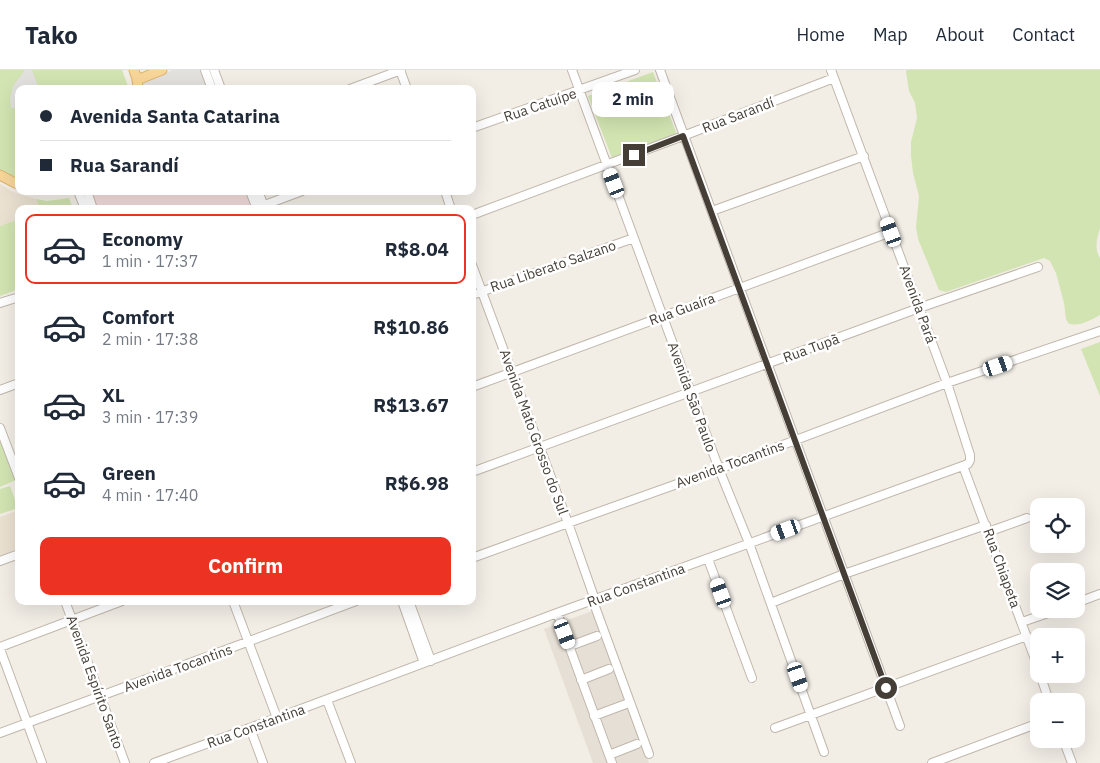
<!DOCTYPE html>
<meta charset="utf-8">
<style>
:root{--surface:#fff;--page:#f2f2f3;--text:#1f2937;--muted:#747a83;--line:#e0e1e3;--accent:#ec3323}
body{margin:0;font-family:"IBM Plex Sans",sans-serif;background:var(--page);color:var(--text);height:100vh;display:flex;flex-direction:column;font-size:19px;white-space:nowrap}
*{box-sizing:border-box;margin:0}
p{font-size:16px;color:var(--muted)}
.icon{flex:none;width:28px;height:28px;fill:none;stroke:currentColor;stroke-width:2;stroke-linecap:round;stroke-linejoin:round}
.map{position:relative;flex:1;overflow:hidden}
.sheet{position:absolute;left:15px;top:135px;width:461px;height:400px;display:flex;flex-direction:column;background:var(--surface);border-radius:10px;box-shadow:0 5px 20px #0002}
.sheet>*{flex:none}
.top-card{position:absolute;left:15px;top:15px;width:461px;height:110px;border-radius:10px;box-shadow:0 5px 20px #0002;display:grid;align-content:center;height:110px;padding:0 25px;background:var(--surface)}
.buttons{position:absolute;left:1030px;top:428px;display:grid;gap:10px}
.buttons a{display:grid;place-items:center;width:55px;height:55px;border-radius:10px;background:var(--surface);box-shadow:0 5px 20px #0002;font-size:25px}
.end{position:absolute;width:22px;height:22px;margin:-11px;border:6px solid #443e36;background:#fff;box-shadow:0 0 0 2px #fff}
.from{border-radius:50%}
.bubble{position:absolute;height:35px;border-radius:10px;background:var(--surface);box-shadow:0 5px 20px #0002;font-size:16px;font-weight:800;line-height:35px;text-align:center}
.car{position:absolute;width:15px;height:30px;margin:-15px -8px;border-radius:6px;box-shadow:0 0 4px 1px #0007;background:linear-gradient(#fff 24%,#345 0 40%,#fff 0 76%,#345 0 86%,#fff 0)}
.top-card b{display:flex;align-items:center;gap:18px;height:48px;font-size:19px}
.top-card b+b{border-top:1px solid var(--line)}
.top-card i{width:12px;height:12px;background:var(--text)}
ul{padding:9px 0 0;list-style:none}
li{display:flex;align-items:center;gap:15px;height:70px;margin:0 10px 8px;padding:0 15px;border:2px solid transparent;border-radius:10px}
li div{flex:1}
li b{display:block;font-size:19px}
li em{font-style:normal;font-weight:800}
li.active{border-color:var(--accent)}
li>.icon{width:45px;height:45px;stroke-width:1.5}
.cta{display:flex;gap:10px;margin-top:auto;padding:10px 25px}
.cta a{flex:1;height:58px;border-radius:10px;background:var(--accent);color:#fff;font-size:20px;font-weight:800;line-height:58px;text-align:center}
header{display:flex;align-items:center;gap:30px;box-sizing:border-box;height:70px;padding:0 25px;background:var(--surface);border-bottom:1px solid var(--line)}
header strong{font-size:24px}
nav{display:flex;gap:28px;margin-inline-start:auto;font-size:18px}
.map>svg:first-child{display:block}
</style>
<header>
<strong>Tako</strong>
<nav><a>Home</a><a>Map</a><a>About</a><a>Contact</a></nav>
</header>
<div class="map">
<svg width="1100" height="693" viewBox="0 0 1100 693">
<rect width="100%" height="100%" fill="#f2eee6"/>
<path fill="#e6dfd5" d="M 592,541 L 649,693 L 593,693 L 544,559 Z"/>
<path fill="#eae1d1" d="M 0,114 L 13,122 L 36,129 L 40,139 L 19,139 L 19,149 L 0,156 Z
M 19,440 L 19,478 L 0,486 L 0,447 Z"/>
<path fill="#f2dcda" d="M 92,121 L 247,121 L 251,133 L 249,137 L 244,139 L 98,139 Z"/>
<path fill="#d1e4b1" d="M 0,0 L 122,0 L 129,19 L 19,19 L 19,112 L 0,103 Z
M 907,0 L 1100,0 L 1100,158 C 1097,168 1094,179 1100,188 L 1100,245 C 1091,250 1077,258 1068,253 L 1066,249 L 1064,233 L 1056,203 L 1050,191 L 1044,188 L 946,222 L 939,220 L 918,169 L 916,157 L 919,126 L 913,103 L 911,86 L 911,72 L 917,48 L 915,33 L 909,21 L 906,1 Z
M 653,2 L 677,65 L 612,88 L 588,26 Z
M 69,128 L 73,139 L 40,139 L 36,129 L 47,131 Z
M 19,149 L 19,219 L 0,226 L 0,156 Z
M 1100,272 L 1100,326 L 1081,279 Z
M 0,371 L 16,410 L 0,417 Z
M 10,416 L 18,438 L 0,444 L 0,419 Z"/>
<path fill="#e3e1de" d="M 25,0 L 32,0 L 39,19 L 19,19 L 19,47 L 15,38 L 11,38 L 10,28 L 13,16 Z
M 173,0 L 202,0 L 209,19 L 141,19 L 141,15 L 144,11 Z"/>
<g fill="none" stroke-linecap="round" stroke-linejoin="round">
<defs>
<path id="minor" d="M 205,0 L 212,19
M 214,0 L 221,19
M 400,0 L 407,19
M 572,0 L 719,399 L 749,473 L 824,682
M 660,0 L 900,656
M 350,19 L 401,0
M 472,58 L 635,0
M 78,121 L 85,139
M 87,121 L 93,139
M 250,121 L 257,139
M 258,121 L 265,139
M 445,121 L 451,139
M 254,139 L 302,121
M 712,141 L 864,86
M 472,145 L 683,66 L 834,8
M 472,195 L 568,453 L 595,530
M 472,225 L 634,168
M 0,233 L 19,227
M 472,317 L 891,162
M 0,320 L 19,313
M 0,358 L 19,408
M 963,396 L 1039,600
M 472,402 L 919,238 L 1038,197
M 988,462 L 1027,448
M 472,488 L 568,453 L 719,399 L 947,313 L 1100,261
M 708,489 L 752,608
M 0,491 L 19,484
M 65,531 L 125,693
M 233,531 L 277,648
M 402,531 L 424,593
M 409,531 L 431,591
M 593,531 L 649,684
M 771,533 L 844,504 L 986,455
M 1076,533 L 1100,524
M 557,543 L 612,693
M 1022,552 L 1060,539
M 570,576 L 597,566
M 0,577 L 122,531
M 0,579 L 42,693
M 1040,604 L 1049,631
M 581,610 L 609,599
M 327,630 L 351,693
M 594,646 L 626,634
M 250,658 L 263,693
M 775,658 L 1027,566
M 0,663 L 247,572 L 356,531
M 1063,669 L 1072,693
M 609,685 L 637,674
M 154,693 L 277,648 L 557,543 L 968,394 L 970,390 L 970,385 L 947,313 L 831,0
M 932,693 L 1039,653"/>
<path id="major" d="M 134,0 L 137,9 L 138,19
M 137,10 L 162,0
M 0,105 L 19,115"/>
</defs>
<use href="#minor" stroke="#c0b7ac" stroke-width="10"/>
<use href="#major" stroke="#dcb16b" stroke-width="11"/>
<use href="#minor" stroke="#fff" stroke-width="8"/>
<use href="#major" stroke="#f8d69a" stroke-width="9"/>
</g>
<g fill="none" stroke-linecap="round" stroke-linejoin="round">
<path stroke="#443e36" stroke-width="6" d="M 634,85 L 683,66 L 886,618"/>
</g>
<g text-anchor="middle" stroke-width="5" stroke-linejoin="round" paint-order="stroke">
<g font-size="14" fill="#443e36" stroke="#fff">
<text transform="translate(540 35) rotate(-19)" y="5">Rua Catuípe</text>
<text transform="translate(738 45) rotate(-21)" y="5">Rua Sarandí</text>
<text transform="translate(553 196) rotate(-19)" y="5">Rua Liberato Salzano</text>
<text transform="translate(918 234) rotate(70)" y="5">Avenida Pará</text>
<text transform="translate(682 239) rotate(-20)" y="5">Rua Guaíra</text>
<text transform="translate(811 278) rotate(-20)" y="5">Rua Tupã</text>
<text transform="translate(692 327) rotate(70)" y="5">Avenida São Paulo</text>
<text transform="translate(534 362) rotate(70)" y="5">Avenida Mato Grosso do Sul</text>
<text transform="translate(730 394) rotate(-20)" y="5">Avenida Tocantins</text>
<text transform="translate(1002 498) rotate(70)" y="5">Rua Chiapeta</text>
<text transform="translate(636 515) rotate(-20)" y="5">Rua Constantina</text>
<text transform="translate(178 598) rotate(-20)" y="5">Avenida Tocantins</text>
<text transform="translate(95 612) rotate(70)" y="5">Avenida Espírito Santo</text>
<text transform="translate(256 656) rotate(-20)" y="5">Rua Constantina</text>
</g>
</g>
</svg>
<div class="buttons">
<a><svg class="icon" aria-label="locate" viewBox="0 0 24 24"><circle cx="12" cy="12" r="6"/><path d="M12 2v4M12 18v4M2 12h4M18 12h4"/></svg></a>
<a><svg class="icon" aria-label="layers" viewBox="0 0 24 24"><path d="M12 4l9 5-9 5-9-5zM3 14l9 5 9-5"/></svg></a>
<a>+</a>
<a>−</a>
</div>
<i class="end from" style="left:886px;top:618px"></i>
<i class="end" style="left:634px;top:85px"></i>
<div class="bubble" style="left:592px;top:12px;width:82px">2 min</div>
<i class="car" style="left:614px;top:113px;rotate:339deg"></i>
<i class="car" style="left:891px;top:162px;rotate:340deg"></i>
<i class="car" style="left:998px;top:296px;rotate:71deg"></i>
<i class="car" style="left:786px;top:460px;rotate:250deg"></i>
<i class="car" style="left:721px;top:523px;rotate:340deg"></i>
<i class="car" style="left:565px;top:564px;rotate:159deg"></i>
<i class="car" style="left:798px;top:607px;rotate:161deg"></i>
<div class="top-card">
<b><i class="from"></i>Avenida Santa Catarina</b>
<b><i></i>Rua Sarandí</b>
</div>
<section class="sheet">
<ul>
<li class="active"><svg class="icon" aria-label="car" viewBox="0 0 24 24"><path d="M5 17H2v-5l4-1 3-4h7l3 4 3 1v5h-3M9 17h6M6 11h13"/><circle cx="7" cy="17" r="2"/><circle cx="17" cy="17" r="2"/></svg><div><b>Economy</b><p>1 min · 17:37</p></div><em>R$8.04</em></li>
<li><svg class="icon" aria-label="car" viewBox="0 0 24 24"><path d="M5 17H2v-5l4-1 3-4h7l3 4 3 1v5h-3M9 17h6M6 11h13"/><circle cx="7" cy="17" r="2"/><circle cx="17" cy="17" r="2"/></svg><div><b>Comfort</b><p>2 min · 17:38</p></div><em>R$10.86</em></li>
<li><svg class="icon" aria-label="car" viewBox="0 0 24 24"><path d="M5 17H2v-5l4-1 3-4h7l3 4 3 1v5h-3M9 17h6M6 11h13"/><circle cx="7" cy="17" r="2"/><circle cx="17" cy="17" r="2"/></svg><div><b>XL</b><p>3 min · 17:39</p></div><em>R$13.67</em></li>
<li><svg class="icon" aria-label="car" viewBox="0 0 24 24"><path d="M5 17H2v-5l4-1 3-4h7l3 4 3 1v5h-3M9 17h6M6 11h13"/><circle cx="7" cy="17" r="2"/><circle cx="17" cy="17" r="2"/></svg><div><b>Green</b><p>4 min · 17:40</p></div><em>R$6.98</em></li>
</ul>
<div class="cta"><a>Confirm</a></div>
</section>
</div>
